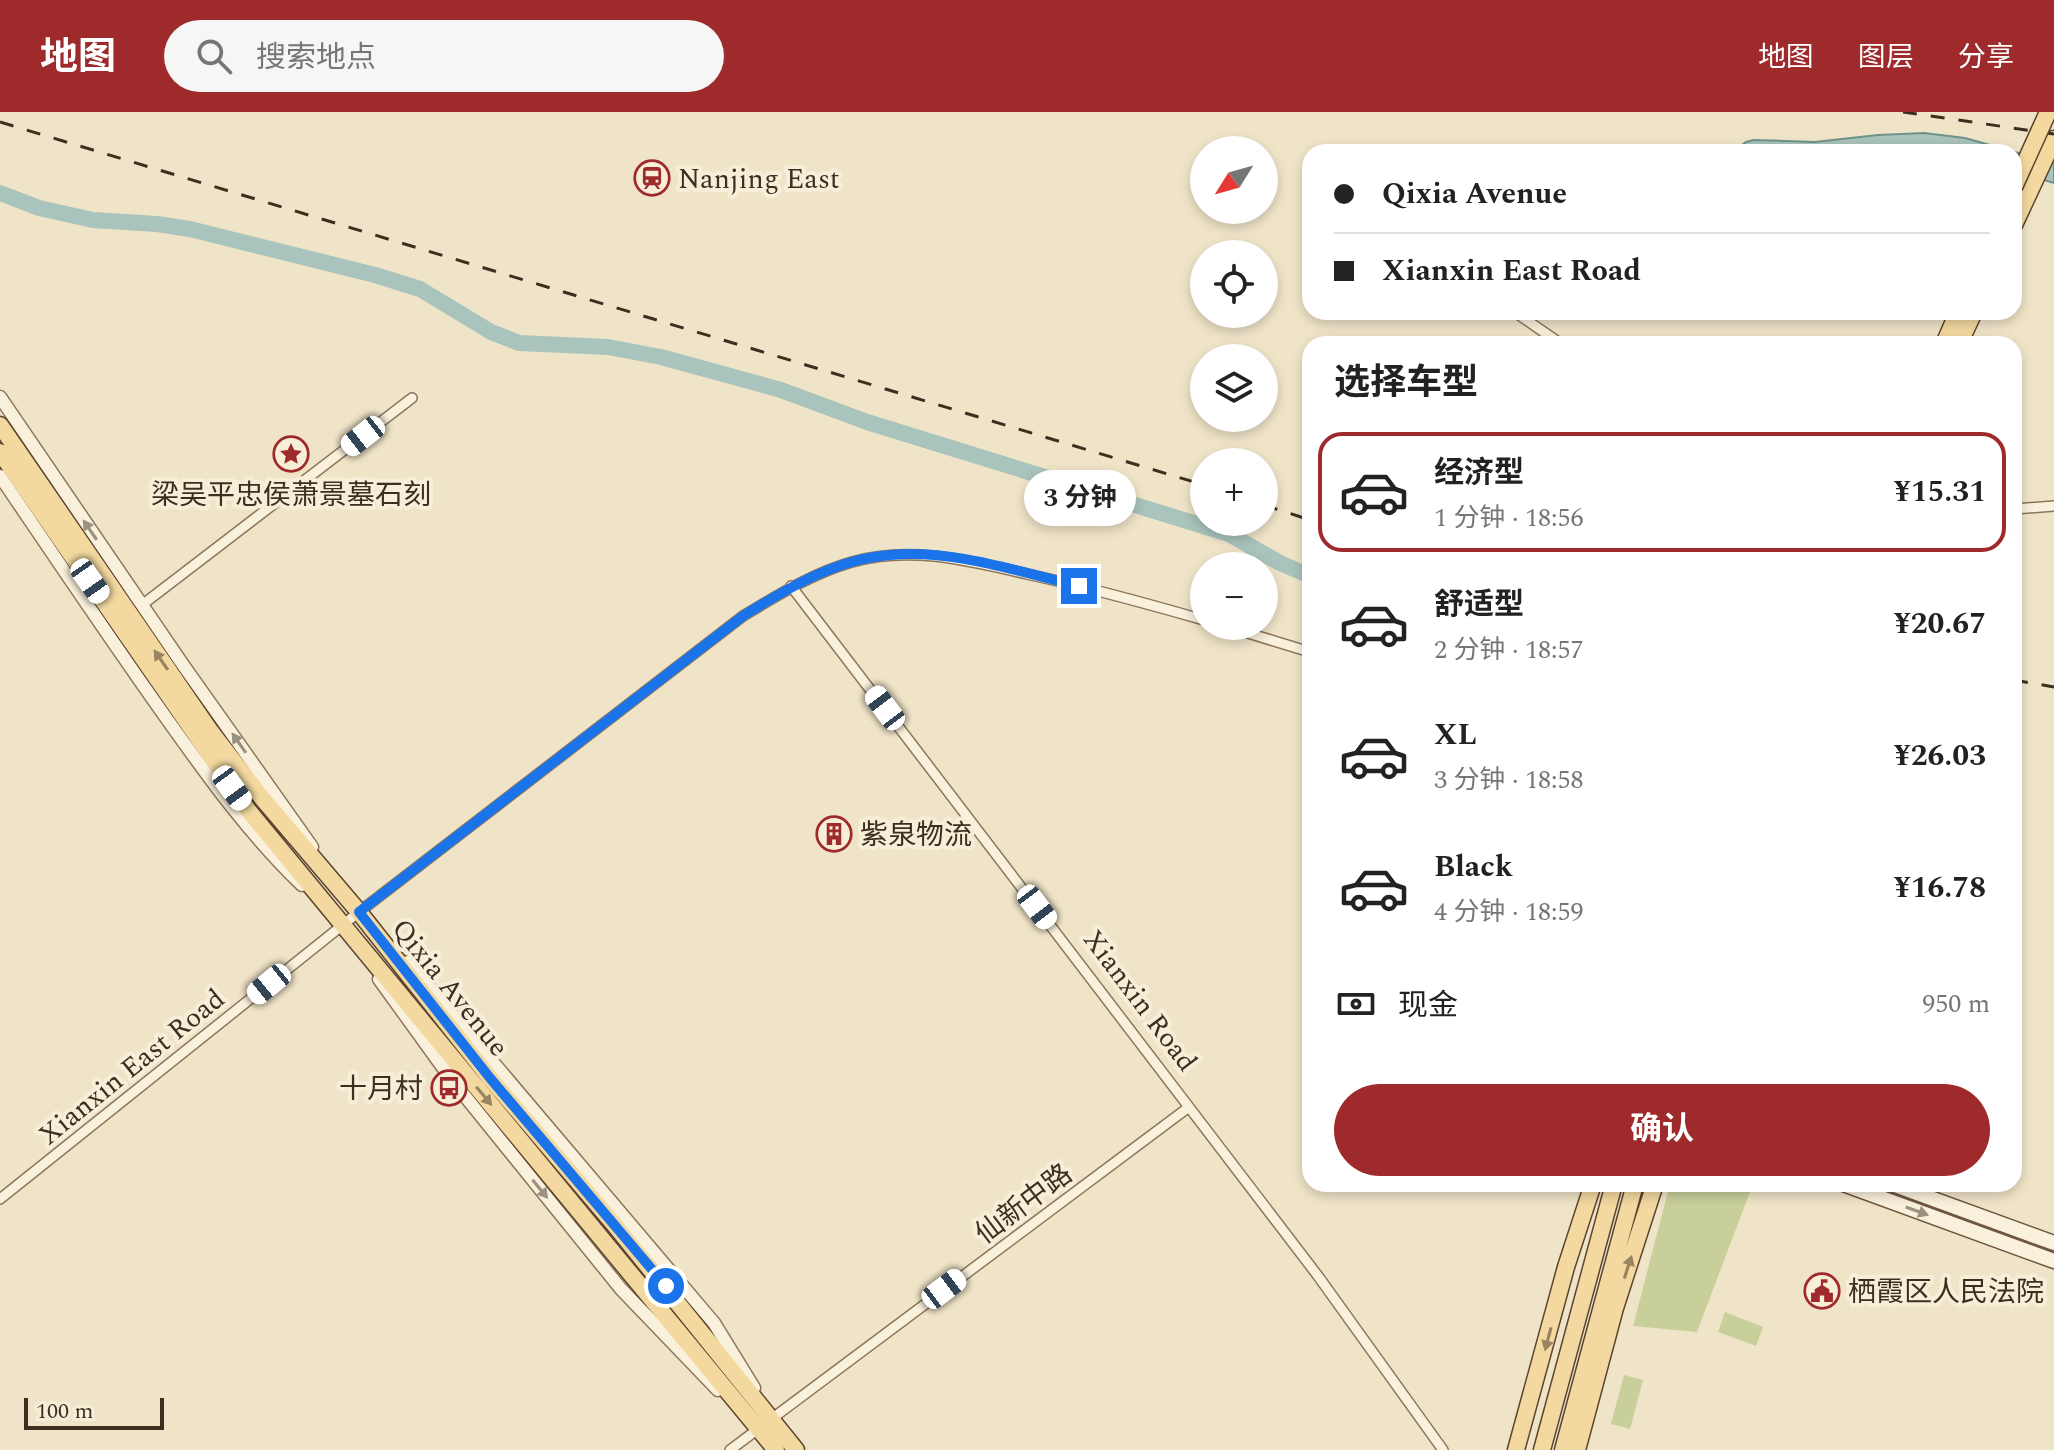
<!DOCTYPE html>
<html lang="zh">
<meta charset="utf-8">
<style>
:root{--surface:#fff;--page:#f6f6f6;--text:#222;--muted:#767676;--line:#e0e0e0;--accent:#9e2a2b}
body{margin:0;font-family:Spectral,"Noto Sans SC",serif;background:var(--page);color:var(--text);height:100vh;display:flex;flex-direction:column;font-size:30px;white-space:nowrap}
*{box-sizing:border-box;margin:0}
p{font-size:26px;color:var(--muted)}
.icon{flex:none;width:44px;height:44px;fill:none;stroke:currentColor;stroke-width:2;stroke-linecap:round;stroke-linejoin:round}
.map{position:relative;flex:1;overflow:hidden}
.sheet{position:absolute;left:1302px;top:224px;width:720px;height:856px;display:flex;flex-direction:column;background:var(--surface);border-radius:24px;box-shadow:0 4px 12px #0003}
.sheet>*{flex:none}
.guide{position:absolute;left:1302px;top:32px;width:720px;height:176px;border-radius:24px;box-shadow:0 4px 12px #0003;display:grid;align-content:center;height:176px;padding:0 32px;background:var(--surface)}
.needle{width:52px;rotate:233deg}
.fabs{position:absolute;left:1190px;top:24px;display:grid;gap:16px}
.fabs a{display:grid;place-items:center;width:88px;height:88px;border-radius:50%;background:var(--surface);box-shadow:0 4px 12px #0003;font-size:40px}
.scale{position:absolute;left:24px;bottom:20px;width:140px;box-sizing:border-box;padding-left:8px;border:4px solid #3d2e20;border-top:0;font-size:22px;line-height:28px;white-space:nowrap;color:#3d2e20;-webkit-text-stroke:6px #f7eed8;paint-order:stroke}
.end{position:absolute;width:36px;height:36px;margin:-18px;border:10px solid #1a73e8;background:#fff;box-shadow:0 0 0 4px #fff}
.from{border-radius:50%}
.bubble{position:absolute;height:56px;border-radius:28px;background:var(--surface);box-shadow:0 4px 12px #0003;font-size:26px;font-weight:700;line-height:56px;text-align:center}
.car{position:absolute;width:24px;height:48px;margin:-24px -12px;border-radius:10px;box-shadow:0 0 6px 2px #0007;background:linear-gradient(#fff 24%,#345 0 40%,#fff 0 76%,#345 0 86%,#fff 0)}
.guide b{display:flex;align-items:center;gap:28px;height:76px;font-size:30px}
.guide b+b{border-top:2px solid var(--line)}
.guide i{width:20px;height:20px;background:var(--text)}
ul{padding:0;list-style:none}
li{display:flex;align-items:center;gap:24px;height:120px;margin:0 16px 12px;padding:0 16px;border:4px solid transparent;border-radius:24px}
li div{flex:1}
li b{display:block;font-size:30px}
li em{font-style:normal;font-weight:700}
li.on{border-color:var(--accent)}
li>.icon{width:72px;height:72px;stroke-width:1.5}
h2{padding:0 32px;font-size:36px;line-height:96px}
.pay{display:flex;align-items:center;gap:20px;height:88px;padding:0 32px;font-size:30px}
.pay p{margin-inline-start:auto}
.primary-button{display:flex;gap:16px;margin-top:auto;padding:16px 32px}
.primary-button a{flex:1;height:92px;border-radius:48px;background:var(--accent);color:#fff;font-size:32px;font-weight:700;line-height:92px;text-align:center}
header{display:flex;align-items:center;gap:48px;box-sizing:border-box;height:112px;padding:0 40px;background:var(--accent);color:#fff}
header strong{font-size:38px}
nav{display:flex;gap:44px;margin-inline-start:auto;font-size:28px}
.search{width:560px;height:72px;background:var(--page);display:flex;align-items:center;gap:20px;box-sizing:border-box;padding:0 28px;border-radius:44px;color:var(--muted);font-size:30px}
.map>svg:first-child{display:block}
</style>
<header>
<strong>地图</strong>
<div class="search"><svg class="icon" aria-label="search" viewBox="0 0 24 24"><circle cx="10" cy="10" r="6"/><path d="M15 15l6 6"/></svg>搜索地点</div>
<nav><a>地图</a><a>图层</a><a>分享</a></nav>
</header>
<div class="map">
<svg width="2054" height="1338" viewBox="0 0 2054 1338">
<rect width="100%" height="100%" fill="#f0e4c8"/>
<path fill="#c9cf9b" d="M 1670,1072 L 1753,1072 L 1697,1220 L 1633,1214 Z
M 1725,1200 L 1763,1215 L 1756,1234 L 1718,1220 Z
M 1624,1263 L 1643,1268 L 1630,1317 L 1611,1312 Z"/>
<path fill="#a9c4bc" stroke="#6f938a" stroke-width="2" d="M 1924,21 L 1965,26 L 2054,51 L 2054,71 L 2014,59 L 2014,40 L 1733,40 L 1746,30 L 1754,28 L 1815,30 L 1878,23 Z"/>
<g fill="none" stroke-linecap="round" stroke-linejoin="round">
<path stroke="#a9c4bc" stroke-width="16" d="M 1888,40 L 1925,40
M 0,81 L 39,96 L 93,108 L 157,112 L 190,117 L 375,163 L 420,177 L 491,220 L 519,231 L 608,235 L 661,245 L 781,278 L 867,310 L 1229,422 L 1280,451 L 1310,464"/>
<defs>
<path id="minor" d="M 1515,200 L 1561,232
M 2014,397 L 2054,394
M 791,474 L 1318,1164 L 1443,1338
M 142,493 L 412,286
M 1225,514 L 1310,540
M 0,1087 L 359,800 L 743,504 C 778,483 813,461 852,450 C 910,433 970,449 1027,462 C 1086,475 1145,491 1204,508
M 730,1338 L 1189,995"/>
<path id="tertiary" d="M 0,285 L 183,553 L 312,735
M 0,364 C 55,445 110,527 167,607 C 209,666 250,723 302,773
M 408,850 L 714,1211 L 754,1276
M 379,867 L 452,968 L 621,1177 L 718,1278"/>
<path id="secondary" d="M 1843,1072 L 2054,1149
M 1892,1072 L 2054,1131"/>
<path id="primary" d="M 2014,113 L 2054,27
M 1944,232 L 1958,200
M 1959,232 L 1974,200
M 0,313 L 211,620 L 262,686 L 359,800 L 490,966 L 613,1111 L 796,1338
M 0,340 L 248,698 L 776,1338
M 1516,1338 L 1566,1155 L 1593,1072
M 1542,1338 L 1614,1072
M 1563,1338 L 1635,1072
M 1577,1338 L 1615,1196 L 1655,1072"/>
</defs>
<use href="#minor" stroke="#8d765c" stroke-width="12"/>
<use href="#tertiary" stroke="#8d765c" stroke-width="15"/>
<use href="#secondary" stroke="#6f573f" stroke-width="17"/>
<use href="#primary" stroke="#5b4430" stroke-width="19"/>
<use href="#minor" stroke="#faf1dc" stroke-width="9"/>
<use href="#tertiary" stroke="#faf1dc" stroke-width="12"/>
<use href="#secondary" stroke="#faf1dc" stroke-width="14"/>
<use href="#primary" stroke="#f3d9a0" stroke-width="16"/>
<path stroke="#3d2e20" stroke-width="3" stroke-dasharray="14 14" stroke-linecap="butt" d="M 1903,0 L 2054,22
M 0,10 L 1204,373
M 1264,393 L 1310,408
M 2014,568 L 2054,575"/>
<defs>
<path id="primary-bridge" d="M 2014,75 L 2048,0"/>
</defs>
<use href="#primary-bridge" stroke="#5b4430" stroke-width="19" stroke-linecap="butt"/>
<use href="#primary-bridge" stroke="#f3d9a0" stroke-width="16"/>
</g>
<defs><path id="oneway-solid" d="M-6-.8H1V-3.2L6.5 0L1 3.2V.8H-6Z" transform="scale(2)"/></defs>
<g fill="#9c907e">
<use href="#oneway-solid" transform="translate(90 418) rotate(-124)"/>
<use href="#oneway-solid" transform="translate(239 631) rotate(-125)"/>
<use href="#oneway-solid" transform="translate(540 1077) rotate(51)"/>
<use href="#oneway-solid" transform="translate(1917 1099) rotate(20)"/>
</g>
<g fill="#988460">
<use href="#oneway-solid" transform="translate(161 548) rotate(-125)"/>
<use href="#oneway-solid" transform="translate(484 984) rotate(50)"/>
<use href="#oneway-solid" transform="translate(1628 1155) rotate(-72)"/>
<use href="#oneway-solid" transform="translate(1548 1227) rotate(105)"/>
</g>
<g fill="none" stroke-linecap="round" stroke-linejoin="round">
<path stroke="#1a73e8" stroke-width="10" d="M 666,1174 L 490,966 L 359,800 L 743,504 C 788,476 836,447 890,443 C 953,437 1019,460 1079,474"/>
</g>
<defs>
<symbol id="station-ring" viewBox="-11 -11 22 22"><circle r="9.5" fill="#f7eed8" stroke="#9e2a2b" stroke-width="1.5"/><path d="M-3-6H3Q5-6 5-4V2Q5 4 3 4L4.5 6H3L1.5 4h-3L-3 6H-4.5L-3 4Q-5 4-5 2V-4Q-5-6-3-6ZM-3.5-4v3h7v-3ZM-3.5 1v1.5H-2V1ZM2 1v1.5H3.5V1Z" fill="#9e2a2b"/></symbol>
<symbol id="sight-ring" viewBox="-11 -11 22 22"><circle r="9.5" fill="#f7eed8" stroke="#9e2a2b" stroke-width="1.5"/><path d="M0-6L1.8-2.2L6-1.7L2.9 1.2L3.7 5.4L0 3.3L-3.7 5.4L-2.9 1.2L-6-1.7L-1.8-2.2Z" fill="#9e2a2b"/></symbol>
<symbol id="building-ring" viewBox="-11 -11 22 22"><circle r="9.5" fill="#f7eed8" stroke="#9e2a2b" stroke-width="1.5"/><path d="M-4-6H4V6H1V3H-1V6H-4ZM-2.5-4.3h1.7v1.8h-1.7ZM.8-4.3h1.7v1.8H.8ZM-2.5-1h1.7V.8h-1.7ZM.8-1h1.7V.8H.8Z" fill="#9e2a2b"/></symbol>
<symbol id="bus-ring" viewBox="-11 -11 22 22"><circle r="9.5" fill="#f7eed8" stroke="#9e2a2b" stroke-width="1.5"/><path d="M-5-6H5V4H4V6H2V4H-2V6H-4V4H-5ZM-3.5-4V0h7V-4ZM-3.5 1.2v1.5H-2V1.2ZM2 1.2v1.5H3.5V1.2Z" fill="#9e2a2b"/></symbol>
<symbol id="civic-ring" viewBox="-11 -11 22 22"><circle r="9.5" fill="#f7eed8" stroke="#9e2a2b" stroke-width="1.5"/><path d="M-.6-6.5H3V-4.5H.6V-3L4-1V1h2V6H-6V1h2V-1L-.6-3ZM-1.2 2.5V6h2.4V2.5Z" fill="#9e2a2b"/></symbol>
</defs>
<g fill-rule="evenodd">
<use href="#station-ring" x="632" y="46" width="40" height="40"/>
<use href="#sight-ring" x="271" y="322" width="40" height="40"/>
<use href="#building-ring" x="814" y="702" width="40" height="40"/>
<use href="#bus-ring" x="429" y="956" width="40" height="40"/>
<use href="#civic-ring" x="1802" y="1159" width="40" height="40"/>
</g>
<g text-anchor="middle" stroke-width="8" stroke-linejoin="round" paint-order="stroke">
<g font-size="28" fill="#3d2e20" stroke="#f7eed8" text-anchor="start">
<text x="678" y="76">Nanjing East</text>
<text x="291" y="392" text-anchor="middle">梁吴平忠侯萧景墓石刻</text>
<text x="860" y="732">紫泉物流</text>
<text x="423" y="986" text-anchor="end">十月村</text>
<text x="1848" y="1189">栖霞区人民法院</text>
</g>
<g font-size="28" fill="#3d2e20" stroke="#f7eed8">
<text transform="translate(451 875) rotate(51)" y="10">Qixia Avenue</text>
<text transform="translate(1141 888) rotate(53)" y="10">Xianxin Road</text>
<text transform="translate(131 954) rotate(-39)" y="10">Xianxin East Road</text>
<text transform="translate(1023 1091) rotate(-37)" y="10">仙新中路</text>
</g>
</g>
</svg>
<div class="fabs">
<a><svg class="needle" viewBox="-14 -14 28 28"><path d="M0-13l5 13h-10z" fill="#e53935"/><path d="M0 13l5-13h-10z" fill="#767676"/></svg></a>
<a><svg class="icon" aria-label="locate" viewBox="0 0 24 24"><circle cx="12" cy="12" r="6"/><path d="M12 2v4M12 18v4M2 12h4M18 12h4"/></svg></a>
<a><svg class="icon" aria-label="layers" viewBox="0 0 24 24"><path d="M12 4l9 5-9 5-9-5zM3 14l9 5 9-5"/></svg></a>
<a>+</a>
<a>−</a>
</div>
<div class="scale">100 m</div>
<i class="end from" style="left:666px;top:1174px"></i>
<i class="end" style="left:1079px;top:474px"></i>
<div class="bubble" style="left:1024px;top:358px;width:112px">3 分钟</div>
<i class="car" style="left:363px;top:324px;rotate:232deg"></i>
<i class="car" style="left:90px;top:469px;rotate:145deg"></i>
<i class="car" style="left:885px;top:596px;rotate:323deg"></i>
<i class="car" style="left:232px;top:676px;rotate:144deg"></i>
<i class="car" style="left:1037px;top:795px;rotate:143deg"></i>
<i class="car" style="left:269px;top:872px;rotate:231deg"></i>
<i class="car" style="left:944px;top:1177px;rotate:53deg"></i>
<div class="guide">
<b><i class="from"></i>Qixia Avenue</b>
<b><i></i>Xianxin East Road</b>
</div>
<section class="sheet">
<h2>选择车型</h2>
<ul>
<li class="on"><svg class="icon" aria-label="car" viewBox="0 0 24 24"><path d="M5 17H2v-5l4-1 3-4h7l3 4 3 1v5h-3M9 17h6M6 11h13"/><circle cx="7" cy="17" r="2"/><circle cx="17" cy="17" r="2"/></svg><div><b>经济型</b><p>1 分钟 · 18:56</p></div><em>¥15.31</em></li>
<li><svg class="icon" aria-label="car" viewBox="0 0 24 24"><path d="M5 17H2v-5l4-1 3-4h7l3 4 3 1v5h-3M9 17h6M6 11h13"/><circle cx="7" cy="17" r="2"/><circle cx="17" cy="17" r="2"/></svg><div><b>舒适型</b><p>2 分钟 · 18:57</p></div><em>¥20.67</em></li>
<li><svg class="icon" aria-label="car" viewBox="0 0 24 24"><path d="M5 17H2v-5l4-1 3-4h7l3 4 3 1v5h-3M9 17h6M6 11h13"/><circle cx="7" cy="17" r="2"/><circle cx="17" cy="17" r="2"/></svg><div><b>XL</b><p>3 分钟 · 18:58</p></div><em>¥26.03</em></li>
<li><svg class="icon" aria-label="car" viewBox="0 0 24 24"><path d="M5 17H2v-5l4-1 3-4h7l3 4 3 1v5h-3M9 17h6M6 11h13"/><circle cx="7" cy="17" r="2"/><circle cx="17" cy="17" r="2"/></svg><div><b>Black</b><p>4 分钟 · 18:59</p></div><em>¥16.78</em></li>
</ul>
<div class="pay"><svg class="icon" aria-label="cash" viewBox="0 0 24 24"><path d="M3 7h18v10H3z"/><circle cx="12" cy="12" r="2"/></svg>现金<p>950 m</p></div>
<div class="primary-button"><a>确认</a></div>
</section>
</div>
